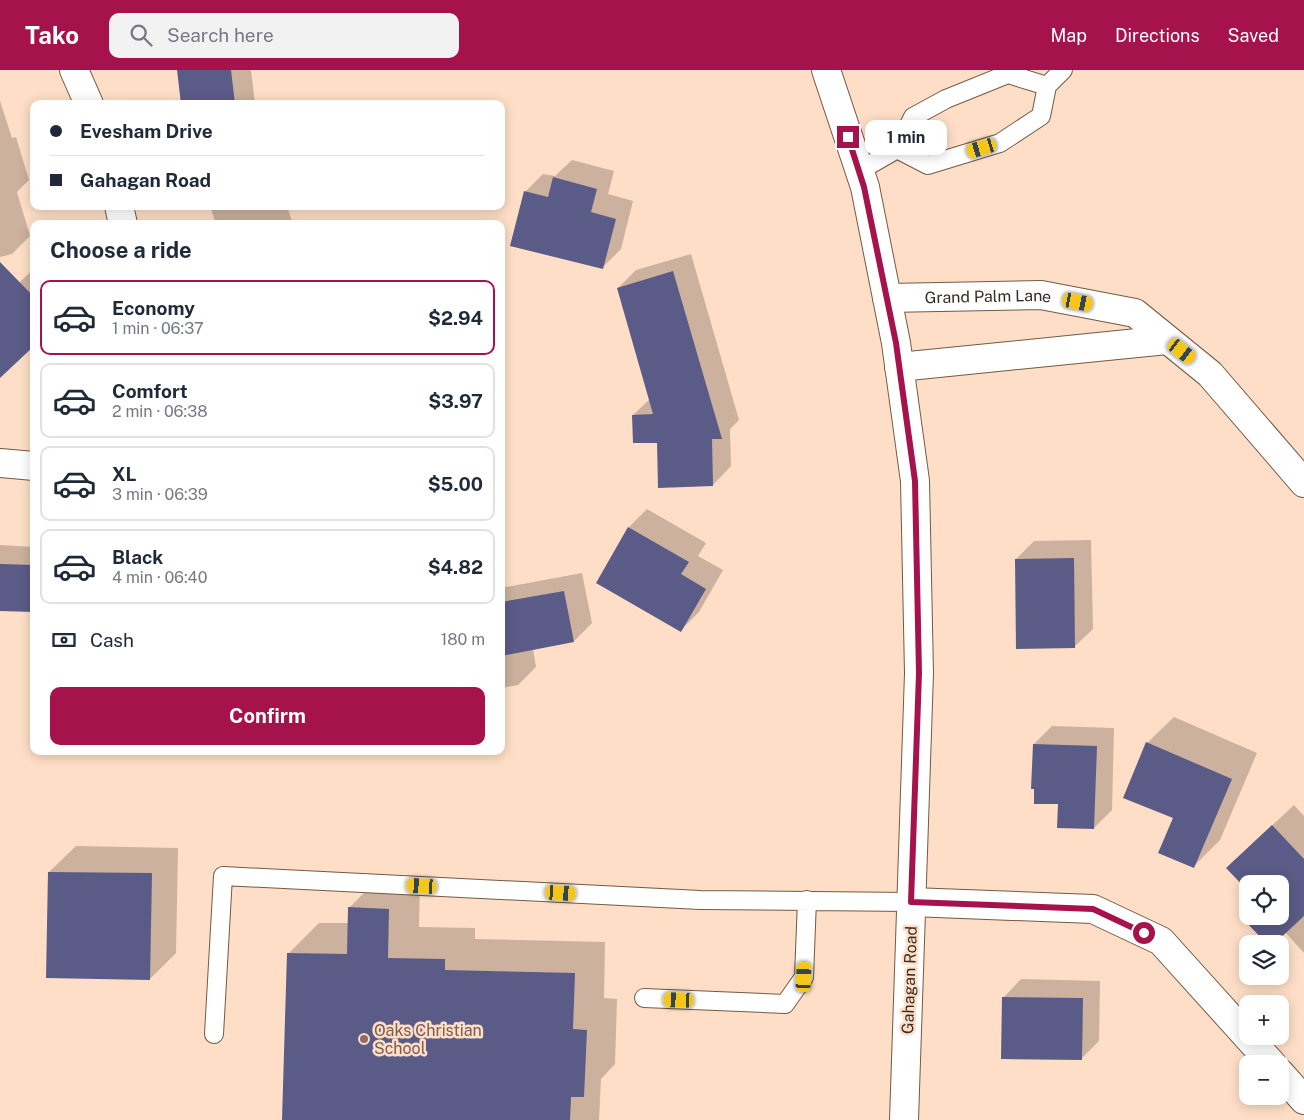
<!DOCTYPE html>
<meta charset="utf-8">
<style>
:root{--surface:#fff;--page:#f2f2f3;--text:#1f2937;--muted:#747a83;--line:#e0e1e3;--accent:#a6124c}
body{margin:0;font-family:"Public Sans",sans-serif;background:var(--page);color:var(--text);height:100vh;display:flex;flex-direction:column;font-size:19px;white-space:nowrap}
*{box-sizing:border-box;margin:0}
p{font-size:16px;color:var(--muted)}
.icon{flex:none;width:28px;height:28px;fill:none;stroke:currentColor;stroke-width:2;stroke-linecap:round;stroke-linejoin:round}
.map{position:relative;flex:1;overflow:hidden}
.panel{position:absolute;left:30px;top:150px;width:475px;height:535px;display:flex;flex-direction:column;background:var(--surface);border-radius:10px;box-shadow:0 2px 12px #0003}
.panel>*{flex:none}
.hud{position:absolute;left:30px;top:30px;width:475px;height:110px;border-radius:10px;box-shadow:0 2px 12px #0003;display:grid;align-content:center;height:110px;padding:0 20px;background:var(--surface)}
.tools{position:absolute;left:1239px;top:805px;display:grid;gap:10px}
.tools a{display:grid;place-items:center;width:50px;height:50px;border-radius:10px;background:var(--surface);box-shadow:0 2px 12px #0003;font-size:25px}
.end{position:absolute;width:22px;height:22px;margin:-11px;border:6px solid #a6124c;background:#fff;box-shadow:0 0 0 2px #fff}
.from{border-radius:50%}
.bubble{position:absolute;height:35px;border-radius:10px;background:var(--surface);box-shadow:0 2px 12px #0003;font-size:16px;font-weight:700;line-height:35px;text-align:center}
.car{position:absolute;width:15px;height:30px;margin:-15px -8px;border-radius:6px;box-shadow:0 0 4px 1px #0007;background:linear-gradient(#f5c518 24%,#345 0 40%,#f5c518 0 76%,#345 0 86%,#f5c518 0)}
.hud b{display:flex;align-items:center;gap:18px;height:48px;font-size:19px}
.hud b+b{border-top:1px solid var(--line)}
.hud i{width:12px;height:12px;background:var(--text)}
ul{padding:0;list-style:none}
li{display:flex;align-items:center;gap:15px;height:75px;margin:0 10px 8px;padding:0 10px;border:2px solid var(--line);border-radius:10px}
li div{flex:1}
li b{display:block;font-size:19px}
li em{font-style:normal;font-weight:700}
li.on{border-color:var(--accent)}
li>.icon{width:45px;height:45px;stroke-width:1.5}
h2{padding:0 20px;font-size:22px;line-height:60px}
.pay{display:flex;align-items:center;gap:12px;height:55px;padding:0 20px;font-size:19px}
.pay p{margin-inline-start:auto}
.action{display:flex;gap:10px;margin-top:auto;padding:10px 20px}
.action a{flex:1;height:58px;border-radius:10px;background:var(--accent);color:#fff;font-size:20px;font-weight:700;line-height:58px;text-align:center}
header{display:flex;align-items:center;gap:30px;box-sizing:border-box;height:70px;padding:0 25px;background:var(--accent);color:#fff}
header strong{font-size:24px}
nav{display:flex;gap:28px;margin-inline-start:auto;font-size:18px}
.search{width:350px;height:45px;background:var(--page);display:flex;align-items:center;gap:12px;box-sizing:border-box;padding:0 18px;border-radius:10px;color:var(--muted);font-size:19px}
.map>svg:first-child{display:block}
</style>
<header>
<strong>Tako</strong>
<div class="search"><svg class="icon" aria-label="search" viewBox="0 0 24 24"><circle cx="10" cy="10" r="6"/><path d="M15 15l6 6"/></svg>Search here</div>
<nav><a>Map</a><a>Directions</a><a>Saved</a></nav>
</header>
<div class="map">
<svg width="1304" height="1050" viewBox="0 0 1304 1050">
<rect width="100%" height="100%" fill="#fedec6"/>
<path fill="#0003" d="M 178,0 L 251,0 L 255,34 L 182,34 Z
M 0,31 L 12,68 L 16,67 L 29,110 L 17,122 L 30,166 L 12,184 L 0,187 Z
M 572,90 L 614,101 L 608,124 L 633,131 L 621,179 L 603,197 L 525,122 L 543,104 L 555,106 Z
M 210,136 L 287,136 L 293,154 L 216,154 Z
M 691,184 L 739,350 L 730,359 L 731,396 L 713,415 L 658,371 L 633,345 L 650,329 L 618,218 L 636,200 Z
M 34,199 L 34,274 L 0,306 L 0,230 Z
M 647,439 L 706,473 L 698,486 L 723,500 L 699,542 L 681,560 L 597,513 L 629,457 Z
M 1091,470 L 1093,559 L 1074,577 L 1016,489 L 1034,471 Z
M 0,475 L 34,477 L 34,541 L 0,540 Z
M 582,503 L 592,553 L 574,571 L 533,579 L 536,597 L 518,615 L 501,618 L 501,518 Z
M 1174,647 L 1257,683 L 1220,770 L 1194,796 L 1147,673 Z
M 1052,656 L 1114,658 L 1112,740 L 1094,758 L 1059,733 L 1034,674 Z
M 1294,735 L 1304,746 L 1304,883 L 1285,862 L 1280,846 L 1280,814 L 1249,777 Z
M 76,776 L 178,778 L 176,883 L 150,909 L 49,802 Z
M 380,807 L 420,808 L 419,857 L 475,858 L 475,869 L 605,872 L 604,928 L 617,929 L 615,994 L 601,1009 L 599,1050 L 283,1050 L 288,884 L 319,853 L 349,853 L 349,838 Z
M 1021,909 L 1100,911 L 1099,971 L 1081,989 L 1003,928 Z"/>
<path fill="#5b5b87" d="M 177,0 L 231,0 L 235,34 L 181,34 Z
M 553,107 L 597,119 L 591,142 L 616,149 L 603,199 L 510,176 L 524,121 L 548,127 Z
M 0,192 L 34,227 L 34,276 L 0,308 Z
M 673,201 L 722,369 L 712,369 L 713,416 L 658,418 L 657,373 L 633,373 L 632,345 L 653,344 L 617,218 Z
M 628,457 L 689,492 L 681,504 L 706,519 L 681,562 L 596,513 Z
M 1074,488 L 1075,578 L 1016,579 L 1015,489 Z
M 0,494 L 34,495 L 34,542 L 0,541 Z
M 564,521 L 574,572 L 501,586 L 501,532 Z
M 1146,672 L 1232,709 L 1194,798 L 1158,783 L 1173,748 L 1123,728 Z
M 1033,674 L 1097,676 L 1094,759 L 1057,758 L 1058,734 L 1034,734 L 1034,719 L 1031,719 Z
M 1272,755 L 1304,789 L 1304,846 L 1274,874 L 1267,874 L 1245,851 L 1249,846 L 1280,846 L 1280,814 L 1248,814 L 1248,821 L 1226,798 Z
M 48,802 L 152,803 L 150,910 L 46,908 Z
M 348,837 L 389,839 L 388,888 L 445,889 L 445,900 L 575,903 L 573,959 L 587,960 L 584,1027 L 571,1027 L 570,1050 L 282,1050 L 287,883 L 347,884 Z
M 1002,927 L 1083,928 L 1082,990 L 1001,989 Z"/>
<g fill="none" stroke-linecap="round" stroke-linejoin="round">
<defs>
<path id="lane" d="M 897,79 L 928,95 L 1000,73 L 1041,46 L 1047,16
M 859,101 L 897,79 L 913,47 L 946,29 L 1008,4 L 1047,16 L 1063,0
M 644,928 L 785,934 L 804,907 L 807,830
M 214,964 L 223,806 L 700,830 L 911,832"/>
<g id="street">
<path d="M 74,0 L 89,34"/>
<path d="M 119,136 L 123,154"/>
<path id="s1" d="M 887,228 L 1041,225 L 1135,243 L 1210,304 L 1304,413"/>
<path d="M 899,297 L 1167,270"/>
<path d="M 0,393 L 34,396"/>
<path d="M 911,832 L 1093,839 L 1161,871 L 1272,994"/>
<path d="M 1280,1003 L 1304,1030"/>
</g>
<path id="secondary" d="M 826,0 L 865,117 L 896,273 L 915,411 L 919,603 L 904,1050"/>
</defs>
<use href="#lane" stroke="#745944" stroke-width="20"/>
<use href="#street" stroke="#745944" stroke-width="30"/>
<use href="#secondary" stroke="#745944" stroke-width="30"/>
<use href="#lane" stroke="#fff" stroke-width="18"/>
<use href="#street" stroke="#fff" stroke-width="28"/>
<use href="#secondary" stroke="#fff" stroke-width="28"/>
</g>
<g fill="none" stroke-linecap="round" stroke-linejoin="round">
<path stroke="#a6124c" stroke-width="6" d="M 848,67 L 864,117 L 896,273 L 915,411 L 919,603 L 911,832 L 1093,839 L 1144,863"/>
</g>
<circle fill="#8d6e63" stroke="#fedec6" stroke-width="2" cx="364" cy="969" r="5"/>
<g text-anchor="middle" stroke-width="5" stroke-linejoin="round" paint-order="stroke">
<g font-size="16" fill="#382c23" stroke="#fedec6">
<text dy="6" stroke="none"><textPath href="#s1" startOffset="101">Grand Palm Lane</textPath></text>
<text transform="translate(909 910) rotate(-88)" y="6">Gahagan Road</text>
</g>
<g font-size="16" fill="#785e54" stroke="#fedec6" text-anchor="start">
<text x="374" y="966">Oaks Christian<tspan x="374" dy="18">School</tspan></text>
</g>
</g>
</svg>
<div class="tools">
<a><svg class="icon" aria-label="locate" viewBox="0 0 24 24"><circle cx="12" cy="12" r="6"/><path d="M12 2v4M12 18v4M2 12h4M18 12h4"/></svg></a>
<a><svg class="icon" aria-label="layers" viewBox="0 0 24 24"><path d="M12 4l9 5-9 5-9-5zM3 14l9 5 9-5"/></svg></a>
<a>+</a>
<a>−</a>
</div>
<i class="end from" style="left:1144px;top:863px"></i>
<i class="end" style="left:848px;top:67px"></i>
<div class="bubble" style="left:865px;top:50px;width:82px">1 min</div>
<i class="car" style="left:982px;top:78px;rotate:253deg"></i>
<i class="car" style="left:1078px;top:232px;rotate:101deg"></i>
<i class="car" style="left:1182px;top:281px;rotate:128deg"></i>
<i class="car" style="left:422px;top:816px;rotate:273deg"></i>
<i class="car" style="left:561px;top:823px;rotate:93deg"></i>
<i class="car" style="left:804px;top:907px;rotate:3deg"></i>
<i class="car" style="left:679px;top:930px;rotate:272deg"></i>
<div class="hud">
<b><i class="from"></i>Evesham Drive</b>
<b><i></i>Gahagan Road</b>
</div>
<section class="panel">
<h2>Choose a ride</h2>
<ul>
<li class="on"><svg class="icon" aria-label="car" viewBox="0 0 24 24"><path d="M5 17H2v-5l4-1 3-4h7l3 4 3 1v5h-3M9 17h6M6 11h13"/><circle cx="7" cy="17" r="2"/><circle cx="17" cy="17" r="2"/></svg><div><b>Economy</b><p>1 min · 06:37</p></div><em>$2.94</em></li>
<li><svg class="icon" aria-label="car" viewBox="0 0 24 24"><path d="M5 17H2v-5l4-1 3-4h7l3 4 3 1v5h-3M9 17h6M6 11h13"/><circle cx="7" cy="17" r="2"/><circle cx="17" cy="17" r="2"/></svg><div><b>Comfort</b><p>2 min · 06:38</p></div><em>$3.97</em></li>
<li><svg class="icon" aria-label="car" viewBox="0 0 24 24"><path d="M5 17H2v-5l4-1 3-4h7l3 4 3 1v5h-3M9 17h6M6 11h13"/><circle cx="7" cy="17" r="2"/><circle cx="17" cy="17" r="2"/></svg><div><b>XL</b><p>3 min · 06:39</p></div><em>$5.00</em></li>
<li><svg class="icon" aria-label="car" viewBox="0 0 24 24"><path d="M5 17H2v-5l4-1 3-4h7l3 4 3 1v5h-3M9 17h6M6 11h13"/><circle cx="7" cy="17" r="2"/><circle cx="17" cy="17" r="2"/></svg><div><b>Black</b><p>4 min · 06:40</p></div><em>$4.82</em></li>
</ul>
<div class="pay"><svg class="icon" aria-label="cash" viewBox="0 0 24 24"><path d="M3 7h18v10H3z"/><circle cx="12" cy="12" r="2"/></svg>Cash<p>180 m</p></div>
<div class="action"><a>Confirm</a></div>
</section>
</div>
